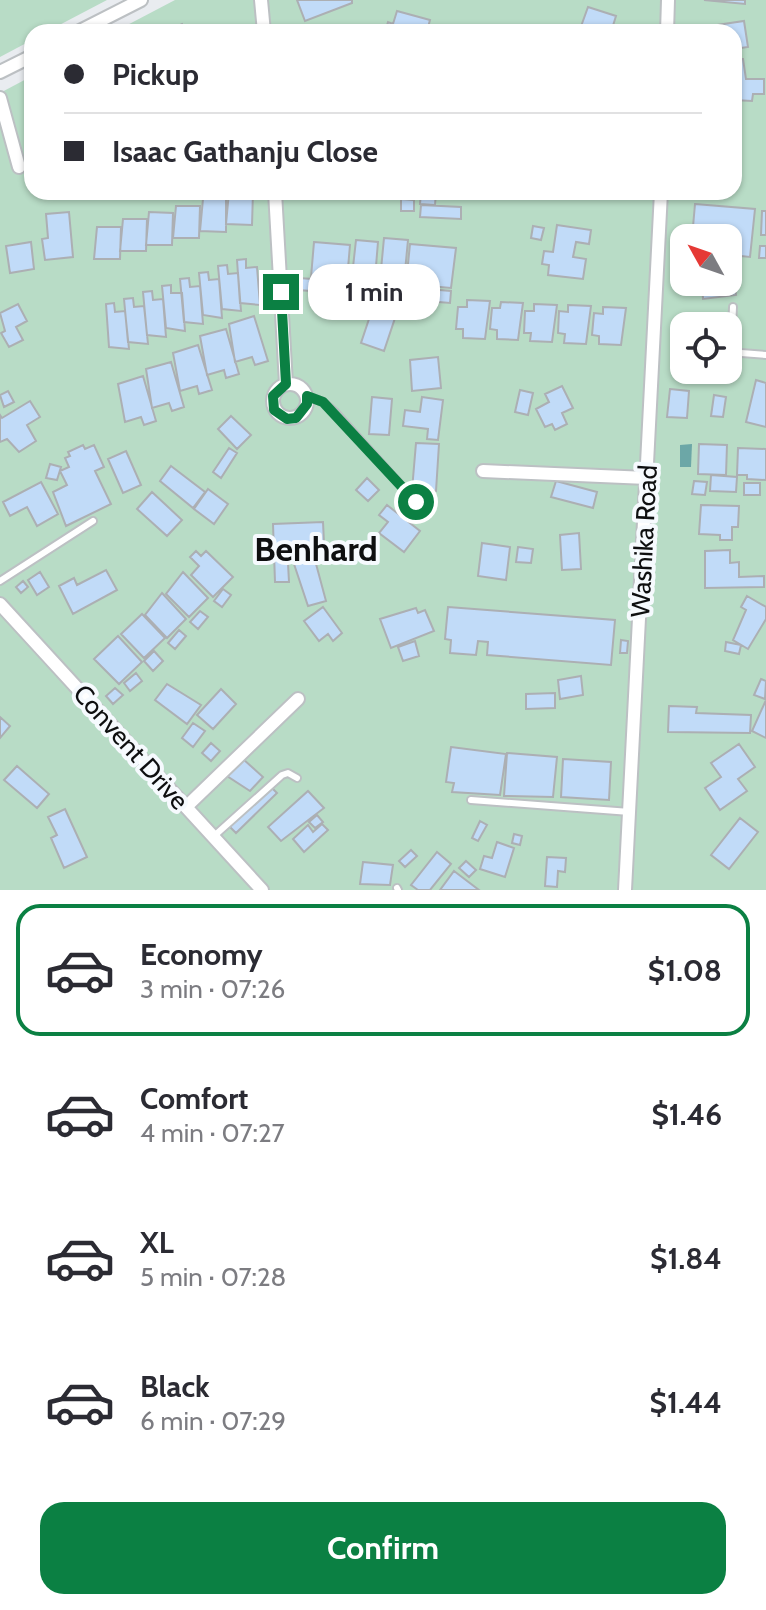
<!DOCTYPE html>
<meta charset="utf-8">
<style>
:root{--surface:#fff;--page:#f2f2f3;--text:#2b2b33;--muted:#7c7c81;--line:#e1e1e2;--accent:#0b8043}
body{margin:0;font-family:Cabin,sans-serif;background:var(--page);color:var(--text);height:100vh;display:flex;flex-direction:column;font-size:30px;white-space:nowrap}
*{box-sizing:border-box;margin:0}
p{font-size:26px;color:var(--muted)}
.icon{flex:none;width:44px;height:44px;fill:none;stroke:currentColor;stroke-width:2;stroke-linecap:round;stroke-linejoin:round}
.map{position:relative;height:890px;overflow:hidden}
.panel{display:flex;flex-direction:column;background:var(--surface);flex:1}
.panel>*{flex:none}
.banner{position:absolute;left:24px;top:24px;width:718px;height:176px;border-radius:24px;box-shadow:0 2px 6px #0004;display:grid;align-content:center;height:176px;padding:0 40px;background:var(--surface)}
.needle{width:52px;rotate:310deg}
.tools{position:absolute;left:670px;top:224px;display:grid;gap:16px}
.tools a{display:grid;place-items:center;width:72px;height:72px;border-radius:16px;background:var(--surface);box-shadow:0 2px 6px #0004;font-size:40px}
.end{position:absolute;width:36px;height:36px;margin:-18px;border:10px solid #0b8043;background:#fff;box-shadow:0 0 0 4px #fff}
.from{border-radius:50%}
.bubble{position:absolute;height:56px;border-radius:24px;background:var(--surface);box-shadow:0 2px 6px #0004;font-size:26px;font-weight:700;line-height:56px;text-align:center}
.banner b{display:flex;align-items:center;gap:28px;height:76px;font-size:30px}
.banner b+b{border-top:2px solid var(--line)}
.banner i{width:20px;height:20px;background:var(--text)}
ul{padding:14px 0 0;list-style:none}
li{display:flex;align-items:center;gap:24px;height:132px;margin:0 16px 12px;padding:0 24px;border:4px solid transparent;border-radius:24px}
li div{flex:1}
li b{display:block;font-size:30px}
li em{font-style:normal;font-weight:700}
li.current{border-color:var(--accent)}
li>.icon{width:72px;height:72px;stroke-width:1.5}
.cta{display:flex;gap:16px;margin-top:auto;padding:16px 40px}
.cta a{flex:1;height:92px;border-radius:24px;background:var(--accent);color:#fff;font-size:32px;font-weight:700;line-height:92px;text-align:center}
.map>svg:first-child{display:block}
</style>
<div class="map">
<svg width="766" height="890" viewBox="0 0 766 890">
<rect width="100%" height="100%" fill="#e9ecf0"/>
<path fill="#b8dcc6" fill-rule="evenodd" d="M 0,0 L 107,0 L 46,32 L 32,32 L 32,40 L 0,57 Z
M 175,0 L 766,0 L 766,890 L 0,890 L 0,93 L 32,76 L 32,192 L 734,192 L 734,32 L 114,32 ZM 684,238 L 728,238 L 728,282 L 684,282 ZM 684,326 L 728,326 L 728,370 L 684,370 Z"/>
<path fill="#6ca7a7" d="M 692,444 L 691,467 L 680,467 L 680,445 Z"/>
<path fill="#c1dbf8" stroke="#acafb3" stroke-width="2" d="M 297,0 L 352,0 L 352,3 L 305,21 Z
M 704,0 L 745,0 L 745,4 Z
M 588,7 L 616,16 L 611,32 L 579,32 Z
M 397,11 L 430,20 L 427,31 L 416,29 L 415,32 L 385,32 L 388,22 L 393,24 Z
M 744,21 L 748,47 L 734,49 L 734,32 L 704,32 L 703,27 Z
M 182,24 L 186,32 L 169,32 L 168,31 Z
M 503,25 L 513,26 L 512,32 L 503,32 Z
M 737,59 L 743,59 L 746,79 L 764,79 L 764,94 L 753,94 L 752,101 L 734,100 Z
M 123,192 L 144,192 L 125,198 Z
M 229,192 L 253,192 L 252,225 L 226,224 Z
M 421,192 L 436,192 L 435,205 L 420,204 Z
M 582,192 L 601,192 L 600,198 L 581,195 Z
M 203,199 L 226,199 L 226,232 L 200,231 Z
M 401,199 L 414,200 L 414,211 L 401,211 Z
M 695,204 L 755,209 L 750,257 L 731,255 L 732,243 L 728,243 L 728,238 L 692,238 Z
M 421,205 L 461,207 L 461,219 L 420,217 Z
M 176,206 L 200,206 L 199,238 L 173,238 Z
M 762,211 L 766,211 L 766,235 L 761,235 Z
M 69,212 L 73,257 L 45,260 L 42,239 L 48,238 L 46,214 Z
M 149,212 L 173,213 L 172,245 L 146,245 Z
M 123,219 L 147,219 L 146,251 L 120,251 Z
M 557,225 L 591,230 L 589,244 L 576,242 L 573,257 L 586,259 L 583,279 L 548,275 L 549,265 L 542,264 L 544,251 L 553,252 Z
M 533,226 L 544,228 L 541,240 L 531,238 Z
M 97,227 L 121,227 L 120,259 L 94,259 Z
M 384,238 L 408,240 L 404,282 L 380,280 Z
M 356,240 L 378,242 L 375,278 L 352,276 Z
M 31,242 L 34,269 L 10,273 L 6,246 Z
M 314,242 L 350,245 L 347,280 L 311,277 Z
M 410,244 L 456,248 L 451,288 L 406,284 Z
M 760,246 L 766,246 L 766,258 L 759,258 Z
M 246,259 L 246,268 L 257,267 L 260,305 L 240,303 L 237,260 Z
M 227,265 L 228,274 L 238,273 L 241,311 L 222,309 L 218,266 Z
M 208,272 L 209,280 L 219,279 L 222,318 L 203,315 L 199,273 Z
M 728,277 L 734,277 L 736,295 L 703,299 L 702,282 L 728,282 Z
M 189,278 L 190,287 L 200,286 L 203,324 L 184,322 L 180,279 Z
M 299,278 L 325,280 L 324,292 L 298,290 Z
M 336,280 L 371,283 L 370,296 L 334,293 Z
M 385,284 L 418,287 L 416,301 L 384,298 Z
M 171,285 L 171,293 L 182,293 L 185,331 L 166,328 L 162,286 Z
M 428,289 L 451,291 L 450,303 L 427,301 Z
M 152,291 L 153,300 L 163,299 L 166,337 L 147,335 L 143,292 Z
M 133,298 L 134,307 L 144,306 L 148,344 L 128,342 L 124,299 Z
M 467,300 L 490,301 L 485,339 L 463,338 L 463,329 L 456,329 L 458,307 L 467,307 Z
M 501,302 L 523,303 L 518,340 L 497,339 L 497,330 L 490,329 L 492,308 L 500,308 Z
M 114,303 L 115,312 L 125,311 L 129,349 L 109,347 L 106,304 Z
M 18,304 L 27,321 L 16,327 L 23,340 L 9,347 L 1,333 L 5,331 L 0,313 Z
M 534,304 L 557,305 L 552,342 L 530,341 L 531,333 L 524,333 L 525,311 L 534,311 Z
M 568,305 L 591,306 L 586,344 L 564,343 L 565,334 L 558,333 L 559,311 L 568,312 Z
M 603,307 L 626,308 L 621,345 L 599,344 L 599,336 L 592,335 L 594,313 L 603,314 Z
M 372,310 L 395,318 L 384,351 L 361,343 Z
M 254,316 L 268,361 L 255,365 L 252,357 L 235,362 L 229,324 Z
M 693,317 L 724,317 L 724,326 L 693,326 Z
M 226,329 L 239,374 L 226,378 L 224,370 L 207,375 L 200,336 Z
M 198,345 L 212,390 L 199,394 L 197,386 L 180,391 L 173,353 Z
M 438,357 L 441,388 L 412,391 L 410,360 Z
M 171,362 L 184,407 L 172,411 L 169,403 L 152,408 L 146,369 Z
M 143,376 L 156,421 L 144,425 L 141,417 L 125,422 L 118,384 Z
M 756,380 L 766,383 L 766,427 L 746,422 Z
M 562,386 L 573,408 L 562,413 L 567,424 L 555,430 L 552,424 L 545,427 L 536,409 L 549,402 L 545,394 Z
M 670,389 L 689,391 L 687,418 L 667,417 Z
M 520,390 L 533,393 L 528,415 L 515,412 Z
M 8,391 L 14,402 L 4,407 L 0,395 Z
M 714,395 L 726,397 L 723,417 L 711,416 Z
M 372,397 L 392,399 L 389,435 L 369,434 Z
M 422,397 L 443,400 L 438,440 L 427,439 L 428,429 L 403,426 L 405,410 L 420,412 Z
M 30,401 L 40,417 L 27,425 L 36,441 L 19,452 L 7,439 L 0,442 L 0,415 L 2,418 Z
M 231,416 L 251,435 L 237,449 L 218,429 Z
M 416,443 L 439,444 L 436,491 L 412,490 Z
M 699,444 L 727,445 L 726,475 L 698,474 Z
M 83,445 L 85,449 L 94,445 L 104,467 L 95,471 L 111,504 L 66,526 L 53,492 L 67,485 L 60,471 L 69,467 L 65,458 L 70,456 L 68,452 Z
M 229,448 L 237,453 L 221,478 L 213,472 Z
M 738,448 L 766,449 L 766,480 L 747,479 L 747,475 L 737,475 Z
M 126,451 L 141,485 L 123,493 L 108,459 Z
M 50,464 L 61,467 L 57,480 L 46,478 Z
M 171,466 L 205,492 L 193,508 L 160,481 Z
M 711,475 L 737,477 L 736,492 L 710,491 Z
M 367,478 L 379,490 L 368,501 L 356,490 Z
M 556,481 L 597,492 L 593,508 L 551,497 Z
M 694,481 L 707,482 L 705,495 L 692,494 Z
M 41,482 L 58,514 L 37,526 L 27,507 L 10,516 L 3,502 Z
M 744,483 L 760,483 L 760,495 L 744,495 Z
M 208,489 L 228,504 L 214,524 L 194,509 Z
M 152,492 L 182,520 L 167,536 L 137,509 Z
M 387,505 L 420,531 L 404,552 L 379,533 L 388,522 L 379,515 Z
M 701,505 L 739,506 L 738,527 L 732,527 L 732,540 L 720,540 L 720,535 L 699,534 Z
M 323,522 L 324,543 L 287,544 L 289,582 L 275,582 L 273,524 Z
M 579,533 L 581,569 L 562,570 L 560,535 Z
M 482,543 L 510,547 L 506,580 L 478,576 Z
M 518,547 L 533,549 L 531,563 L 516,562 Z
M 312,549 L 326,601 L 308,606 L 291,555 Z
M 730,550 L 730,563 L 739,562 L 739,577 L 764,576 L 764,587 L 705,588 L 705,551 Z
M 196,551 L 201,556 L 206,551 L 233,577 L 213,597 L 191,575 L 199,566 L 190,557 Z
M 106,570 L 117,590 L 73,614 L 59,586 L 74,578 L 77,585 Z
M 40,572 L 49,587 L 37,595 L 28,580 Z
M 183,572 L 208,598 L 189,617 L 166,594 Z
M 23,581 L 28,587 L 21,593 L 16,587 Z
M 223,589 L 231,595 L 222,607 L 214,601 Z
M 162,593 L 186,619 L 167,638 L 145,615 Z
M 747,596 L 766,607 L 766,619 L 748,649 L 733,640 L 746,610 L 741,607 Z
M 323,607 L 342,633 L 333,641 L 328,634 L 319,641 L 304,621 Z
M 448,607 L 615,620 L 611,665 L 487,655 L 488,642 L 478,641 L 476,655 L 450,653 L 451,640 L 445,639 Z
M 416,608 L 418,613 L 425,610 L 434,631 L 391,648 L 380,619 Z
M 200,611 L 208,617 L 198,629 L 190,622 Z
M 142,614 L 165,638 L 144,658 L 121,634 Z
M 179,630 L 186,636 L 175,649 L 168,643 Z
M 118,636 L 142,662 L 119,684 L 94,659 Z
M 621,640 L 628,641 L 627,653 L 620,653 Z
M 415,641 L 419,656 L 403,661 L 398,647 Z
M 726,642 L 741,645 L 739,654 L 725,651 Z
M 154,651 L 163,661 L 153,671 L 144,661 Z
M 136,673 L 142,681 L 130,691 L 124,683 Z
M 581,676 L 583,695 L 560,699 L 558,680 Z
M 761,679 L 766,681 L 765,699 L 754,695 Z
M 167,684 L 201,705 L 187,724 L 155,700 Z
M 115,688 L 123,695 L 113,704 L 106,696 Z
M 221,689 L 236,704 L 213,729 L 197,715 Z
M 555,693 L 555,708 L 526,709 L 526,694 Z
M 766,700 L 766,738 L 752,731 Z
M 669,706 L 697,707 L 696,713 L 751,715 L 750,733 L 668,732 Z
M 0,717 L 10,726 L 0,738 Z
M 193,723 L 205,731 L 193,747 L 182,738 Z
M 211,743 L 220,751 L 211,761 L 202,753 Z
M 739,744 L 755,767 L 738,779 L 747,791 L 720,810 L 705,788 L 721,777 L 711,763 Z
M 451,747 L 506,754 L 500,795 L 452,792 L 454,783 L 446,782 Z
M 507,753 L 557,757 L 553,797 L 504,796 Z
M 243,759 L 263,777 L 250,791 L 227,776 Z
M 563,759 L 611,762 L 609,800 L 561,797 Z
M 17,766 L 49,794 L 37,808 L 4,780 Z
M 270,786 L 277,793 L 236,833 L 229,826 Z
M 308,791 L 324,808 L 281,841 L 268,827 Z
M 65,809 L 87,857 L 64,868 L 51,838 L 57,835 L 48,817 Z
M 317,815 L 323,822 L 315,828 L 309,822 Z
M 740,818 L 758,832 L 729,869 L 711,855 Z
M 480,821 L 487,825 L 478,841 L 472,838 Z
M 322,824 L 328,830 L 304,852 L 293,839 L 308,825 L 313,832 Z
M 514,834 L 522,836 L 520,845 L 512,843 Z
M 497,842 L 514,848 L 505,877 L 480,869 L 484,856 L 492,858 Z
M 411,850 L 417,856 L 405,867 L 399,861 Z
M 437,852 L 451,864 L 430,890 L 418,890 L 411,885 Z
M 547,857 L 566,858 L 565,872 L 558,871 L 557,887 L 545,886 Z
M 466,861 L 476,870 L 469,877 L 459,868 Z
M 363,862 L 393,865 L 390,885 L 360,884 Z
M 454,871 L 479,890 L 440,890 Z"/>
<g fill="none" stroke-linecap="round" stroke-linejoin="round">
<defs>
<path id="lane" d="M 728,352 L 766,355
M 731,352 L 733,307
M 307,396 L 323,402 L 335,412 L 416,502
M 0,581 L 93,521
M 471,800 L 630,812
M 213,837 L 282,775 L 288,773 L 297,778
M 397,888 L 398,890"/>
<path id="street" d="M 261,0 L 264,32
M 78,32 L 141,0
M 667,32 L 668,0
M 0,72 L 32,56
M 0,98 L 19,167
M 275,192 L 286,384
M273 401a17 17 0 1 1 34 0a17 17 0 1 1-34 0Z
M 483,471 L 647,478
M 0,604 L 262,890
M 186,807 L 298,699
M 625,890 L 661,192"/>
</defs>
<use href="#lane" stroke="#bcc0c3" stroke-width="10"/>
<use href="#street" stroke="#bcc0c3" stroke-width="16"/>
<use href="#lane" stroke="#fff" stroke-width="6"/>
<use href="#street" stroke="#fff" stroke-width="12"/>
</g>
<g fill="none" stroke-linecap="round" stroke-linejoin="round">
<path stroke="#0b8043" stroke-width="10" d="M 281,292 L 286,384 L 273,396 L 274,410 L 287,419 L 296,418 L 307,404 L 307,396 L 323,402 L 416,502"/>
</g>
<g text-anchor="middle" stroke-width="8" stroke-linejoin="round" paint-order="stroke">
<g font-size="26" fill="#0e0f10" stroke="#f6fafe">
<text transform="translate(644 541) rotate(-87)" y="9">Washika Road</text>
<text transform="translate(131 747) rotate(48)" y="9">Convent Drive</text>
</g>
<g font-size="34" font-weight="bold" fill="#0e0f10" stroke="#f6fafe">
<text x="316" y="561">Benhard</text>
</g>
</g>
</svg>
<div class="tools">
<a><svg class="needle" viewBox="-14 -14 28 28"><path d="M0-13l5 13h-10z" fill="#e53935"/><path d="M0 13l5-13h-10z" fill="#7c7c81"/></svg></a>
<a><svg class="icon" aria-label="locate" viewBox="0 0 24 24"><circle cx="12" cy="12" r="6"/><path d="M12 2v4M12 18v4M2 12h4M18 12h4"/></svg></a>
</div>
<i class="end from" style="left:416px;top:502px"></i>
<i class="end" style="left:281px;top:292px"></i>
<div class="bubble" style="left:308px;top:264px;width:132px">1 min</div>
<div class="banner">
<b><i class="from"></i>Pickup</b>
<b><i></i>Isaac Gathanju Close</b>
</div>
</div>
<section class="panel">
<ul>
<li class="current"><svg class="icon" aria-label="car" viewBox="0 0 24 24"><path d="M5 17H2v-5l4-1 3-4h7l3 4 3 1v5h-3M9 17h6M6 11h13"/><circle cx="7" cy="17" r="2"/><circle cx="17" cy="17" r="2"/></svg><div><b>Economy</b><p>3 min · 07:26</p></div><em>$1.08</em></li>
<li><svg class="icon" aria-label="car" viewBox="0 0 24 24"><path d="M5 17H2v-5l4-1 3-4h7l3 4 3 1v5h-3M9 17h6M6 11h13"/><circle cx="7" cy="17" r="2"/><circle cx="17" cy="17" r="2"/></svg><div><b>Comfort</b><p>4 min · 07:27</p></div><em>$1.46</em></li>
<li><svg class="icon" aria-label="car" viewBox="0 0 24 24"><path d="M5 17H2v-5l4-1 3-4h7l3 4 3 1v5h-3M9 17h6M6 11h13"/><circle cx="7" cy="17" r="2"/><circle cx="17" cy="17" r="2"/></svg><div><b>XL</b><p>5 min · 07:28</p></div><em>$1.84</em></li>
<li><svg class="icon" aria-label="car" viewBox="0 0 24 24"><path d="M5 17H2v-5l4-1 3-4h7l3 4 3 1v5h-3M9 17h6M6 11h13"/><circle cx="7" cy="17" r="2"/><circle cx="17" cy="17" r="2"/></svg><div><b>Black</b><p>6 min · 07:29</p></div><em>$1.44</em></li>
</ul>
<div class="cta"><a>Confirm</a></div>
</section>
